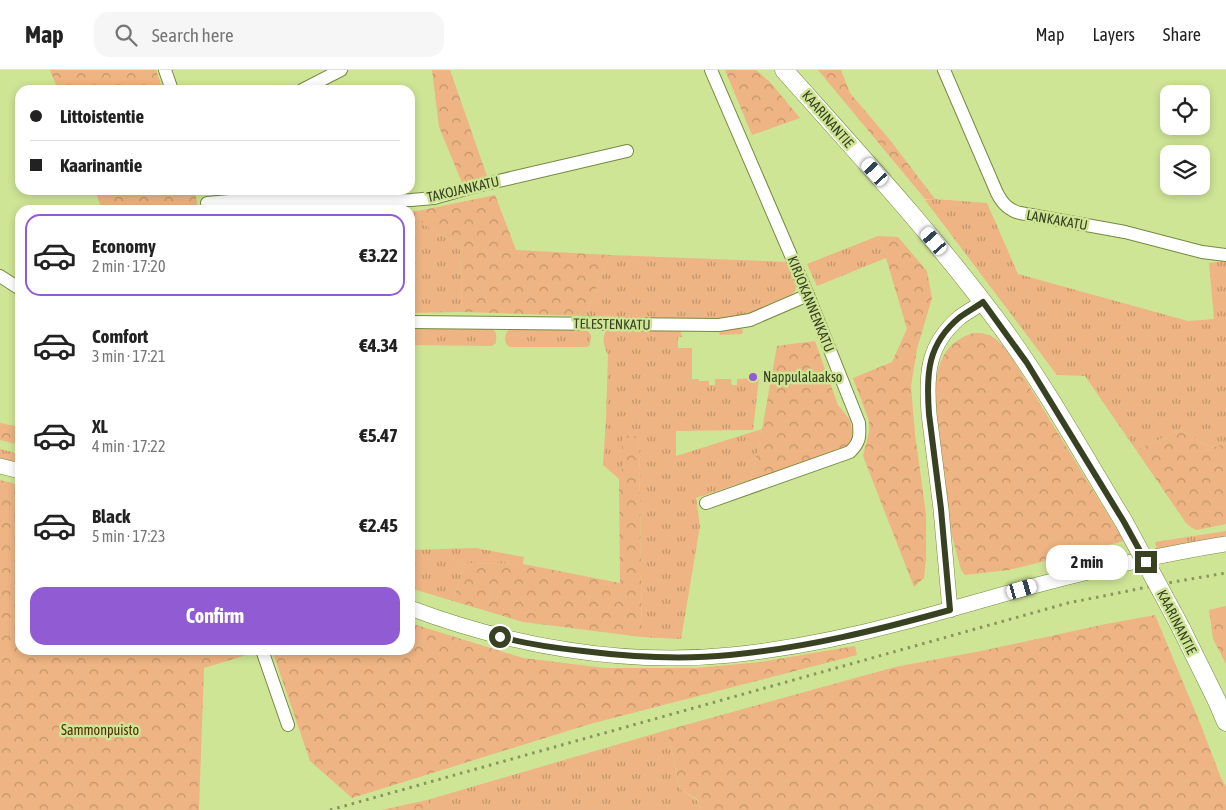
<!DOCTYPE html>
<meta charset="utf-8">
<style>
:root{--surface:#fff;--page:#f6f6f6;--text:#222;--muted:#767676;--line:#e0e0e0;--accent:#905bd3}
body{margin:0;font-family:"Asap Condensed",sans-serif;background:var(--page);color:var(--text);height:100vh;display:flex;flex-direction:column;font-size:19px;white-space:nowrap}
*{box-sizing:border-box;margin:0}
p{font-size:16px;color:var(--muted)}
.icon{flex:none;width:28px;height:28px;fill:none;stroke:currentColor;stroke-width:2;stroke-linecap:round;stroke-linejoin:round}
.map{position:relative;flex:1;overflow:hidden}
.details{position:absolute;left:15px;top:135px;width:400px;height:450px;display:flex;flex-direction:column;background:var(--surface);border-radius:15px;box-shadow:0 2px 8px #0003}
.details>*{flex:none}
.hud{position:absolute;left:15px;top:15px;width:400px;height:110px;border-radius:15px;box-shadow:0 2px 8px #0003;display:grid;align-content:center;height:110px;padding:0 15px;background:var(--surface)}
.buttons{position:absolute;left:1160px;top:15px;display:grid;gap:10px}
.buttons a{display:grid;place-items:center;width:50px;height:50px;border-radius:10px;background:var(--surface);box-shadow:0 2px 8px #0003;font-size:25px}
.end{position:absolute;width:22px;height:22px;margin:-11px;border:6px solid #384121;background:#fff;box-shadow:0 0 0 2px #fff}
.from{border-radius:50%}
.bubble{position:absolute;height:35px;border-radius:15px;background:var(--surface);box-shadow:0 2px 8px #0003;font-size:16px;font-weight:700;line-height:35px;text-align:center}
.car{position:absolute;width:15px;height:30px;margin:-15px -8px;border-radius:6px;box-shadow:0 0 4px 1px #0007;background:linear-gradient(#fff 24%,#345 0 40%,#fff 0 76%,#345 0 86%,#fff 0)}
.hud b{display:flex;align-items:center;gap:18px;height:48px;font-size:19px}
.hud b+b{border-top:1px solid var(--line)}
.hud i{width:12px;height:12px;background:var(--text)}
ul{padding:9px 0 0;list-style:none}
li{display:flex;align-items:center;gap:15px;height:82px;margin:0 10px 8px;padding:0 5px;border:2px solid transparent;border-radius:15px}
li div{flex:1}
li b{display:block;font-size:19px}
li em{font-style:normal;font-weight:700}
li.selected{border-color:var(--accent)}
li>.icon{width:45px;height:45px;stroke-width:1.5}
.cta{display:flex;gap:10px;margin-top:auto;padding:10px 15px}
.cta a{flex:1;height:58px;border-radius:15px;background:var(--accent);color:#fff;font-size:20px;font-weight:700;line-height:58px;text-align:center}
header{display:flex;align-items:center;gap:30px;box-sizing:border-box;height:70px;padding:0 25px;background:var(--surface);border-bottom:1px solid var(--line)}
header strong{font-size:24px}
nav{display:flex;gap:28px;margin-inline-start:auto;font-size:18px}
.search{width:350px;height:45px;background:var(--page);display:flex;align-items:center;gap:12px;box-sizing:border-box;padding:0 18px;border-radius:15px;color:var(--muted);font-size:19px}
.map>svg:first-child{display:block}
</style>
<header>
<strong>Map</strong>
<div class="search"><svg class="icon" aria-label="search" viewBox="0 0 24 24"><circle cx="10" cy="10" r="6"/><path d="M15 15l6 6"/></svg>Search here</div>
<nav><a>Map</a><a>Layers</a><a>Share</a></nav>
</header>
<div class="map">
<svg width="1226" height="740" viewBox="0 0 1226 740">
<defs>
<pattern id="grass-tufts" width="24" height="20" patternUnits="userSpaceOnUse" patternTransform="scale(1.25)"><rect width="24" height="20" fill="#eeb483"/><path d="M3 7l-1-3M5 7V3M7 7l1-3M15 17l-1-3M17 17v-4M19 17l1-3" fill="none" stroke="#c2946b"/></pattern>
<pattern id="forest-crowns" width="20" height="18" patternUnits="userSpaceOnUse" patternTransform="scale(1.25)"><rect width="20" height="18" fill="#eeb483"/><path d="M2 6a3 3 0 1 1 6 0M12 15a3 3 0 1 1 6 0" fill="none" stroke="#c2946b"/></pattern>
</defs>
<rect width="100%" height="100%" fill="#cee596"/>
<path fill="url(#grass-tufts)" d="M 935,129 L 987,133 L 1018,204 L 1188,251 L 1214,249 L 1209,193 L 1226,191 L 1226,373 L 1212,378 L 1180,360 L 1136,380 L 1085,306 L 1057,305 L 925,130 Z
M 410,141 L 418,141 L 422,153 L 439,164 L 460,174 L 462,242 L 410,243 Z
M 878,166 L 886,188 L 817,216 L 807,194 Z
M 610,185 L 791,192 L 797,214 L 795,221 L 788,228 L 758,242 L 718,250 L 585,246 Z
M 410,258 L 491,259 C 498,261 496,267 496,273 L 492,276 L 410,275 Z
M 739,258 L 742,259 L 743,262 L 742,264 L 720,265 L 719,264 L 721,260 Z
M 509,259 L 587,260 L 591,265 L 590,275 L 587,277 L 510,277 L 507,275 C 504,271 505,263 509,259 Z
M 607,260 L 680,260 L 681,262 L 682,267 L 678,267 L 678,278 L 692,278 L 692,309 L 699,309 L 699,311 L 709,311 L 709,315 L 715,315 L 715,309 L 731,309 L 732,315 L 737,315 L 737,309 L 759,308 L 753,360 L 676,361 L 676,386 L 762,359 L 751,410 L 696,428 L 700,456 L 681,569 L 642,567 L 639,366 L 622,365 L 622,408 L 619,409 L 603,395 L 606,349 L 608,285 C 604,277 601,267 607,260 Z
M 0,379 L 20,384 L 20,394 L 0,388 Z
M 1226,461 L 1226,467 L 1157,480 L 1155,472 Z
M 476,478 L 524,487 L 523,494 L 465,493 L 453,531 L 410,518 L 410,480 Z
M 667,660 L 680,719 L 698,731 L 700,740 L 432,740 L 427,730 Z"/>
<path fill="url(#forest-crowns)" d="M 50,0 L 156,0 L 163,20 L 58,20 Z
M 432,0 L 450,0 L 488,109 L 463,115 L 439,57 Z
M 725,0 L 756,0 L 770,12 L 800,48 L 752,65 Z
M 818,0 L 841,0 L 850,23 L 890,70 L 935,129 L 925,129 Z
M 95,120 L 195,120 L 198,140 L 102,140 Z
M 495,125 L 516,180 L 610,185 L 585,246 L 462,242 L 460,174 L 439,164 L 422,153 L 418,141 Z
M 878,166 L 898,167 L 927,201 L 932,228 L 917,279 L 911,316 L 915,364 L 926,444 L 926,489 L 924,508 L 914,517 L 863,386 L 869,362 L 869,351 L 853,308 L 892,292 L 907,259 L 886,188 Z
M 973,263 C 992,262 998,270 1009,283 L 1124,471 L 1009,500 L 965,505 L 961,500 L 951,462 L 934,328 C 937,298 940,274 973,263 Z
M 815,271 L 838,335 L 850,350 L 853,365 L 853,373 L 846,380 L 751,410 L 762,359 L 777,276 Z
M 0,353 L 20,357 L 20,375 L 0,370 Z
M 1180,360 L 1212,378 L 1226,373 L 1226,454 L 1197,460 L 1192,458 L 1186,453 L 1136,380 Z
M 622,365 L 639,366 L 642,567 L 523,552 L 453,531 L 465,493 L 523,494 L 620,513 L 619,409 L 622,408 Z
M 0,410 L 20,415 L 20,580 L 255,580 L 256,582 L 204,598 L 199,740 L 0,740 Z
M 1226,536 L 1226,594 L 1213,569 L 1209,540 Z
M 1155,545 L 1200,653 L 1221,708 L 1226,717 L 1226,740 L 700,740 L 698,730 L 680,719 L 667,660 L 895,597 L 981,581 L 1106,554 Z
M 410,553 L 523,588 L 605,598 L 696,598 L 761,592 L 855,576 L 857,585 L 590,654 L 352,728 L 310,691 L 272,580 L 410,580 Z
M 427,730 L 432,740 L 382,740 Z"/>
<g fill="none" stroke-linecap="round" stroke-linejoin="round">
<defs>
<path id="minor" d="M 165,0 L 172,20
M 944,0 L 997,123 C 1002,133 1008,140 1020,143 L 1125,162 L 1202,182 L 1226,185
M 302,20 L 341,0
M 207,133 L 230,131 L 411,130 L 434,128 L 477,116 L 627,81
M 0,206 L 20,219
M 410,252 L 719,255 L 750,250 L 808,225
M 706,433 L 850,382 C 860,372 860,367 859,353 L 808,225 L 711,0
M 262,580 L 288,655"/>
<path id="tertiary" d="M 0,396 L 20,401
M 410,538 C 511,576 623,596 731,585 C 789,579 848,567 904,552 C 950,540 995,526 1041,514 C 1102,498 1164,484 1226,474
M 950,540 L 941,439 L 929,344 C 926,304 927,275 960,247 C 967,242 976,237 983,232"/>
<path id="secondary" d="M 784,0 C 856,81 930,161 995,248 C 1043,312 1082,383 1124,452
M 1181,558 L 1217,631 L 1226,652"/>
</defs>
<use href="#minor" stroke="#76893e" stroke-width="14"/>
<use href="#tertiary" stroke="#76893e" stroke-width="16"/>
<use href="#secondary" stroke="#76893e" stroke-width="19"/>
<use href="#minor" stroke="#fff" stroke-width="12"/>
<use href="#tertiary" stroke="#fff" stroke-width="15"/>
<use href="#secondary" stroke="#fff" stroke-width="18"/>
<path stroke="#86965e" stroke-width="3" stroke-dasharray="2.5 5" stroke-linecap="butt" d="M 330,740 L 1068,533 L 1173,512 L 1226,503"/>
<defs>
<path id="secondary-bridge" d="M 1124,452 L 1181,558"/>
</defs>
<use href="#secondary-bridge" stroke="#76893e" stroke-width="19" stroke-linecap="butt"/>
<use href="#secondary-bridge" stroke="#fff" stroke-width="18"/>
</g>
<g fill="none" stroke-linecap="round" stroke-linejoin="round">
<path stroke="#384121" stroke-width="6" d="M 500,567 C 527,574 555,578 583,581 C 631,587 681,590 730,585 C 805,578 878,560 950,540 L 941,439 L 929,344 C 926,304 927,274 960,247 C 967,242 976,237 983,232 L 1027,293 L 1124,452 L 1146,492"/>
</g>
<circle fill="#905bd3" stroke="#cee596" stroke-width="2" cx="753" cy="307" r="5"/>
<g text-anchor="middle" stroke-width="5" stroke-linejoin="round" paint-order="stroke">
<g font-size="14" fill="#384121" stroke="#cee596">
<text transform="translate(828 49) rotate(49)" y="5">KAARINANTIE</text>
<text transform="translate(463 119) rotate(-13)" y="5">TAKOJANKATU</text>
<text transform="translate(1057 150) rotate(10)" y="5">LANKAKATU</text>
<text transform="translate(811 234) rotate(68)" y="5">KIRJOKANNENKATU</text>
<text transform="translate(612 254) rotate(1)" y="5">TELESTENKATU</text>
<text transform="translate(1177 552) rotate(63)" y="5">KAARINANTIE</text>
</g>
<g font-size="14" fill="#384121" stroke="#cee596" text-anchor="start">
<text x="763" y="312">Nappulalaakso</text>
</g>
<g font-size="14" fill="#532d02" stroke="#cee596">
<text x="100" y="665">Sammonpuisto</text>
</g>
</g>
</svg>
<div class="buttons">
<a><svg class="icon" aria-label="locate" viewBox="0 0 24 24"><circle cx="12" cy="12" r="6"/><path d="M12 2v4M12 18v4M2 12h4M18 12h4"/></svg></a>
<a><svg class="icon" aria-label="layers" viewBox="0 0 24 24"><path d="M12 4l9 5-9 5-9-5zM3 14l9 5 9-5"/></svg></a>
</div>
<i class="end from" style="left:500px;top:567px"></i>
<i class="end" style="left:1146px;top:492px"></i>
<div class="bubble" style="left:1046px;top:475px;width:82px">2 min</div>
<i class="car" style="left:875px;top:102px;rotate:318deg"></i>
<i class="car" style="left:934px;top:171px;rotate:319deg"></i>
<i class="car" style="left:1022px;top:519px;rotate:74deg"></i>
<div class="hud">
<b><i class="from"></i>Littoistentie</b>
<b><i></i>Kaarinantie</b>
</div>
<section class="details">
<ul>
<li class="selected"><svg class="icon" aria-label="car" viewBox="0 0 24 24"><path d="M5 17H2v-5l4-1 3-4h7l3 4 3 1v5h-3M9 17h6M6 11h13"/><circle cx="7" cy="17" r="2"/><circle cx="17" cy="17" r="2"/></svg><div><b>Economy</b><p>2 min · 17:20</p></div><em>€3.22</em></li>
<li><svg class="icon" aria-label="car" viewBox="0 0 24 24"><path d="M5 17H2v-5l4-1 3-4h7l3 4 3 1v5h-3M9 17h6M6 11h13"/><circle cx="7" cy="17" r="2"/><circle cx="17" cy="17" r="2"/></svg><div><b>Comfort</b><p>3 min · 17:21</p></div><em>€4.34</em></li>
<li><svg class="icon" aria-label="car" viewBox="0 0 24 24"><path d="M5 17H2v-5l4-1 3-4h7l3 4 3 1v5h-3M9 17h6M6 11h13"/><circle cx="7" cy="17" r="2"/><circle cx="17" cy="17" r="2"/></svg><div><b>XL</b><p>4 min · 17:22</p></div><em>€5.47</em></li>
<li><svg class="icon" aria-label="car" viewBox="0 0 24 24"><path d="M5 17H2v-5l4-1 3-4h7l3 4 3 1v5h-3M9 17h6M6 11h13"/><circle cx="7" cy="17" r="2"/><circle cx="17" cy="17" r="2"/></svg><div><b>Black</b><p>5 min · 17:23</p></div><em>€2.45</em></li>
</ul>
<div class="cta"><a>Confirm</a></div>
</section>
</div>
